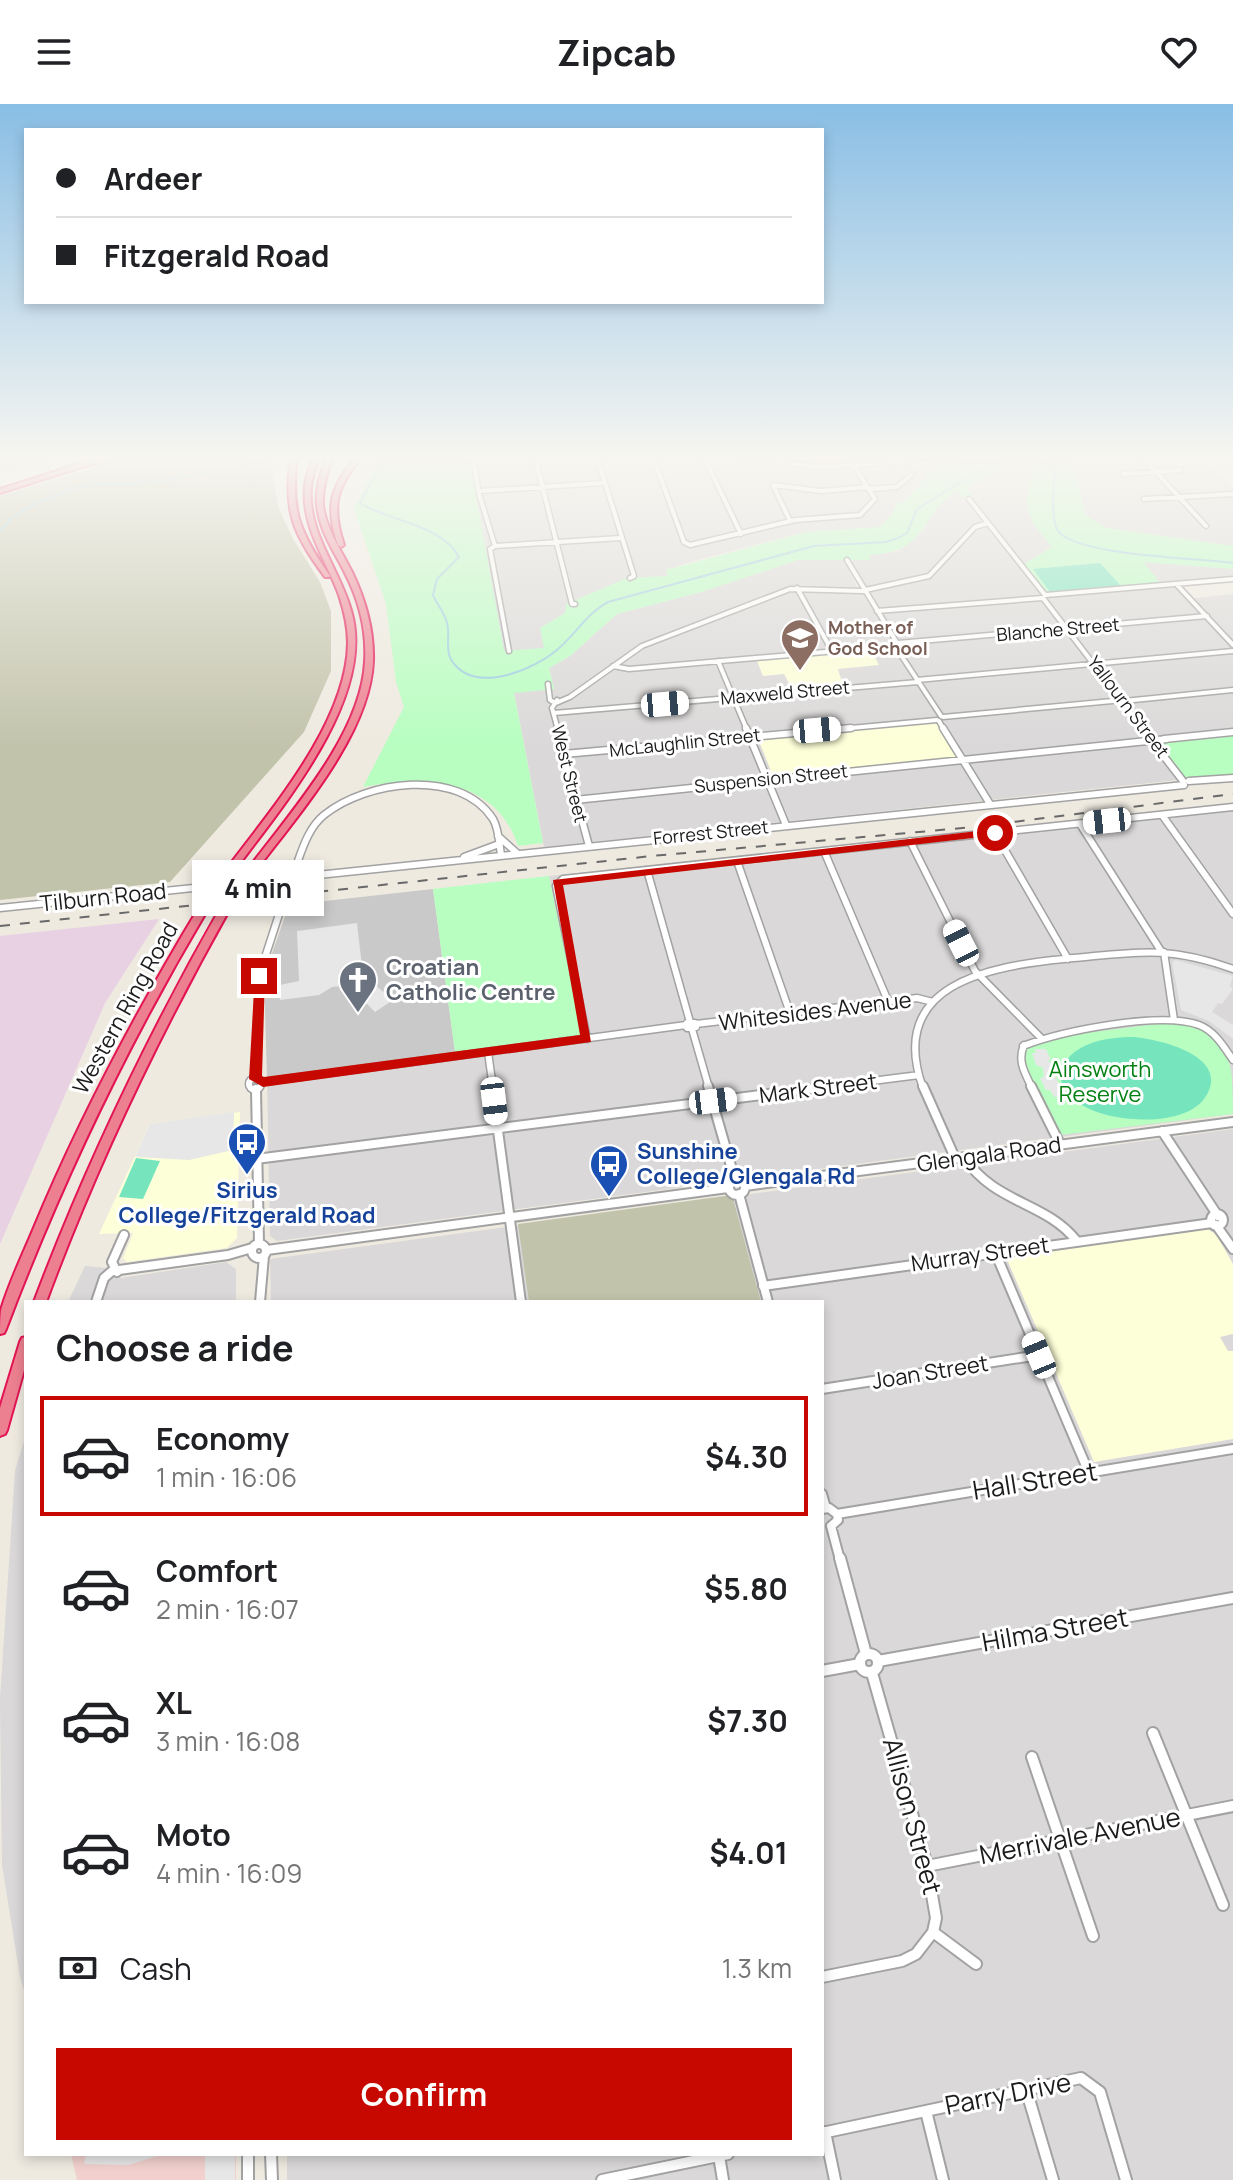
<!DOCTYPE html>
<meta charset="utf-8">
<style>
:root{--surface:#fff;--page:#f2f2f2;--text:#202124;--muted:#757577;--line:#e0e0e0;--accent:#c70800}
body{margin:0;font-family:Manrope,sans-serif;background:var(--page);color:var(--text);height:100vh;display:flex;flex-direction:column;font-size:30px;white-space:nowrap}
*{box-sizing:border-box;margin:0}
p{font-size:26px;color:var(--muted)}
.icon{flex:none;width:44px;height:44px;fill:none;stroke:currentColor;stroke-width:2;stroke-linecap:round;stroke-linejoin:round}
.map{position:relative;flex:1;overflow:hidden}
.panel{position:absolute;left:24px;top:1196px;width:800px;height:856px;display:flex;flex-direction:column;background:var(--surface);border-radius:0px;box-shadow:0 4px 12px #0003}
.panel>*{flex:none}
.banner{position:absolute;left:24px;top:24px;width:800px;height:176px;border-radius:0px;box-shadow:0 4px 12px #0003;display:grid;align-content:center;height:176px;padding:0 32px;background:var(--surface)}
.end{position:absolute;width:36px;height:36px;margin:-18px;border:10px solid #c70800;background:#fff;box-shadow:0 0 0 4px #fff}
.from{border-radius:50%}
.bubble{position:absolute;height:56px;border-radius:0px;background:var(--surface);box-shadow:0 4px 12px #0003;font-size:26px;font-weight:700;line-height:56px;text-align:center}
.car{position:absolute;width:24px;height:48px;margin:-24px -12px;border-radius:10px;box-shadow:0 0 6px 2px #0007;background:linear-gradient(#fff 24%,#345 0 40%,#fff 0 76%,#345 0 86%,#fff 0)}
.banner b{display:flex;align-items:center;gap:28px;height:76px;font-size:30px}
.banner b+b{border-top:2px solid var(--line)}
.banner i{width:20px;height:20px;background:var(--text)}
ul{padding:0;list-style:none}
li{display:flex;align-items:center;gap:24px;height:120px;margin:0 16px 12px;padding:0 16px;border:4px solid transparent;border-radius:0px}
li div{flex:1}
li b{display:block;font-size:30px}
li em{font-style:normal;font-weight:700}
li.active{border-color:var(--accent)}
li>.icon{width:72px;height:72px;stroke-width:1.5}
h2{padding:0 32px;font-size:36px;line-height:96px}
.pay{display:flex;align-items:center;gap:20px;height:88px;padding:0 32px;font-size:30px}
.pay p{margin-inline-start:auto}
.action{display:flex;gap:16px;margin-top:auto;padding:16px 32px}
.action a{flex:1;height:92px;border-radius:0px;background:var(--accent);color:#fff;font-size:32px;font-weight:700;line-height:92px;text-align:center}
header{display:flex;justify-content:space-between;align-items:center;height:104px;padding:0 32px;background:var(--surface);font-size:36px;font-weight:700}
.map>svg:first-child{display:block}
</style>
<header><svg class="icon" aria-label="menu" viewBox="0 0 24 24"><path d="M4 6h16M4 12h16M4 18h16"/></svg>Zipcab<svg class="icon" aria-label="heart" viewBox="0 0 24 24"><path d="M12 20l-8-8c-3-5 5-10 8-4 3-6 11-1 8 4z"/></svg></header>
<div class="map">
<svg width="1233" height="2076" viewBox="0 0 1233 2076">
<rect width="100%" height="100%" fill="#eeeae0"/>
<path fill="#dad8d8" fill-rule="evenodd" d="M 469,353 L 728,353 L 822,365 L 937,359 L 934,367 L 903,399 L 897,399 L 892,410 L 880,423 L 806,428 L 693,457 L 666,466 L 668,472 L 631,475 L 567,500 L 565,509 L 540,524 L 545,544 L 503,547 Z
M 1057,353 L 1203,353 L 1233,383 L 1233,442 L 1107,424 L 1085,411 L 1075,362 Z
M 1005,362 L 1033,363 L 1026,390 L 1160,479 L 1141,457 L 1233,465 L 1233,473 L 1179,478 L 1177,484 L 1186,495 L 1233,490 L 1233,625 L 1146,634 L 1178,676 L 544,743 L 514,588 L 554,585 L 549,564 L 570,552 L 617,510 L 701,488 L 754,468 L 799,455 L 843,455 L 858,484 L 866,483 L 851,455 L 870,456 L 868,451 L 898,447 L 923,427 L 930,411 L 941,397 L 958,386 L 972,392 L 967,385 ZM 878,561 L 837,565 L 844,579 L 792,585 L 785,570 Z
M 1233,699 L 1233,1010 L 277,1137 L 270,1132 L 267,973 L 582,931 L 549,772 Z
M 1233,1025 L 1233,2076 L 287,2076 L 287,2050 L 822,2050 L 822,1198 L 271,1198 L 270,1155 Z
M 226,1158 L 236,1165 L 236,1198 L 68,1198 L 85,1162 L 107,1164 L 121,1174 Z
M 26,1330 L 26,1893 L 20,1873 L 2,1761 L 0,1595 L 15,1367 Z"/>
<path fill="#f1d0cd" d="M 71,2050 L 236,2050 L 236,2076 L 77,2076 Z"/>
<path fill="#e8d1e3" d="M 159,815 L 105,899 L 0,1140 L 0,832 Z"/>
<path fill="#fdffd8" d="M 871,546 L 879,561 L 838,565 L 842,580 L 792,585 L 784,570 L 763,572 L 757,557 Z
M 936,618 L 957,654 L 773,672 L 758,635 Z
M 240,1008 L 237,1134 L 227,1144 L 127,1158 L 123,1154 L 133,1129 L 99,1130 L 150,1020 Z
M 1207,1125 L 1216,1130 L 1233,1160 L 1233,1230 L 1220,1233 L 1228,1247 L 1233,1247 L 1233,1335 L 1094,1358 L 1006,1153 Z"/>
<path fill="#c9c9c9" d="M 433,785 L 455,948 L 267,973 L 264,872 L 289,801 Z"/>
<path fill="#c2c3ab" d="M 151,353 L 269,353 L 279,405 L 293,435 L 320,478 L 331,507 L 331,567 L 304,628 L 170,778 L 0,796 L 0,392 L 110,359 Z
M 732,1091 L 761,1198 L 529,1198 L 518,1120 Z"/>
<path fill="#c3eda0" d="M 0,353 L 68,353 L 3,370 L 0,368 Z"/>
<path fill="#b7fec0" d="M 380,353 L 469,353 L 504,547 L 544,544 L 540,524 L 565,509 L 566,500 L 627,474 L 668,472 L 666,466 L 806,428 L 880,423 L 892,410 L 897,399 L 903,399 L 937,360 L 934,358 L 1057,353 L 1075,361 L 1085,411 L 1107,424 L 1233,442 L 1233,465 L 1143,458 L 1161,480 L 1046,489 L 1024,460 L 1052,443 C 1025,410 1022,405 1033,363 L 1005,362 L 967,385 L 973,393 L 963,394 L 957,386 C 917,414 927,449 869,451 L 871,456 L 798,456 L 701,488 L 617,510 L 570,552 L 549,564 L 554,585 L 514,589 L 543,739 L 518,742 C 496,673 422,671 363,683 L 404,603 L 396,578 L 386,500 L 354,404 Z
M 1233,630 L 1233,672 L 1187,675 L 1158,638 Z
M 549,772 L 582,931 L 455,948 L 433,785 Z
M 1174,918 C 1233,929 1233,958 1233,1010 L 1060,1031 L 1024,960 L 1028,942 L 1045,934 Z"/>
<path fill="#76e5be" d="M 1100,459 L 1121,482 L 1050,488 L 1033,465 Z
M 1134,933 C 1157,935 1224,950 1209,986 C 1195,1024 1121,1019 1092,1006 C 1076,999 1063,989 1060,971 C 1067,939 1106,933 1134,933 Z
M 136,1054 L 160,1057 L 143,1095 L 119,1093 Z"/>
<path fill="#e7e7e7" d="M 357,819 L 363,871 L 393,896 L 375,908 L 348,881 L 332,883 L 319,891 L 280,896 L 280,881 L 299,877 L 297,827 Z
M 1176,856 L 1233,872 L 1230,882 L 1233,885 L 1222,900 L 1218,899 L 1212,908 L 1233,921 L 1233,935 L 1209,917 L 1181,906 L 1172,858 Z
M 1035,945 L 1046,945 L 1051,956 L 1047,957 L 1059,961 L 1056,974 L 1065,991 L 1054,993 L 1050,986 L 1046,986 L 1040,974 L 1044,973 L 1043,964 L 1036,961 L 1032,949 L 1036,949 Z
M 234,1008 L 233,1046 L 189,1056 L 135,1053 L 150,1020 Z
M 86,2050 L 164,2050 L 128,2061 L 84,2060 Z
M 205,2050 L 235,2050 L 235,2076 L 205,2076 Z"/>
<g fill="none" stroke-linecap="round" stroke-linejoin="round">
<path stroke="#9ccee0" stroke-width="2" d="M 385,353 L 360,399 C 390,418 441,420 459,453 L 437,475 L 433,491 C 437,500 445,510 447,519 C 451,533 443,548 455,561 C 480,589 535,565 558,545 C 576,530 587,509 608,498 L 814,442 L 885,438 L 898,434 L 907,429 L 917,405 L 997,356 L 1041,356 L 1056,366 C 1053,378 1051,418 1058,427 C 1077,452 1199,454 1233,459
M 0,428 L 11,414 L 33,401 L 80,382 L 157,378 L 288,353"/>
<defs>
<path id="minor-far3" d="M 473,353 L 479,390 L 495,442 L 490,445 L 509,547
M 535,353 L 572,500 L 575,500
M 597,353 L 634,472 L 630,474
M 653,353 L 684,438 L 690,441 L 795,416 L 860,411 L 875,395 L 854,362
M 704,353 L 741,430
M 742,353 L 821,363 L 913,357
M 1142,353 L 1206,422
M 52,364 L 75,353
M 1123,370 L 1181,366
M 868,385 L 897,383 L 912,370
M 480,387 L 603,379
M 969,395 L 1045,491
M 1144,395 L 1233,390
M 790,417 L 773,381 L 821,387 L 867,383
M 495,442 L 620,434
M 847,456 L 897,539
M 1178,482 L 1233,541
M 797,484 L 832,547
M 1046,491 L 1233,475
M 1043,494 L 1144,626
M 877,507 L 1042,494
M 898,539 L 1207,512
M 895,542 L 941,612
M 718,557 L 747,626
M 613,562 L 629,565 L 894,542
M 917,576 L 1233,547
M 548,580 L 550,596 L 555,599
M 557,596 L 552,604 L 558,626
M 1124,597 L 1233,586
M 556,599 L 570,593 L 642,542 L 790,485 L 861,487 L 929,472 L 975,423 L 988,419
M 554,609 L 918,578
M 943,613 L 1123,596
M 939,617 L 944,626
M 829,626 L 937,616"/>
<path id="minor-far2" d="M 557,624 L 589,742
M 746,624 L 786,721
M 943,624 L 990,700
M 1142,624 L 1183,677
M 1164,635 L 1233,628
M 564,650 L 851,624
M 1189,677 L 1233,674
M 575,696 L 1167,635
M 1162,711 L 1233,810
M 1080,720 L 1161,847
M 995,729 L 1068,855
M 498,732 L 518,750
M 910,737 L 975,867 L 1041,934
M 824,747 L 888,897
M 464,753 L 499,740
M 737,757 L 790,909
M 295,765 C 302,746 308,724 324,711 C 366,677 459,663 493,715 C 499,725 499,739 501,751
M 647,766 L 690,918
M 0,804 L 1184,681
M 1164,848 L 1174,916
M 687,919 L 695,919 L 696,923 L 687,924 Z
M 696,920 L 917,894 L 933,898
M 692,925 L 709,984
M 587,935 L 556,782 L 563,775 L 1233,703
M 1024,941 C 1017,957 1025,969 1032,984
M 1023,942 C 1062,927 1160,907 1199,921 C 1215,927 1224,943 1233,956
M 488,948 L 493,984
M249 980a6 6 0 1 1 12 0a6 6 0 1 1-12 0Z
M 255,975 L 259,872 L 282,801
M 263,978 L 686,921
M 817,984 L 919,971
M 923,984 C 886,881 988,862 1064,855 C 1134,849 1164,840 1233,865"/>
<path id="minor-far1" d="M 492,982 L 521,1198
M 708,982 L 735,1076
M 923,982 L 955,1054
M 1031,982 L 1060,1040
M 256,985 L 259,1140
M 1162,1027 L 1218,1112
M 964,1053 C 995,1100 1044,1097 1076,1136
M 256,1055 L 832,982
M729 1083a8 8 0 1 1 16 0a8 8 0 1 1-16 0Z
M 745,1082 L 1233,1018
M 739,1090 L 768,1198
M1211 1116a6 6 0 1 1 12 0a6 6 0 1 1-12 0Z
M 1216,1121 L 1233,1145
M252 1147a7 7 0 1 1 14 0a7 7 0 1 1-14 0Z
M 267,1146 L 728,1084
M 995,1148 L 1089,1369
M 117,1168 L 112,1158 L 124,1131
M 763,1182 L 1212,1119
M 96,1198 L 104,1174 L 112,1167 L 228,1151 L 252,1144
M 260,1198 L 264,1152
M 822,1285 L 1039,1251
M 822,1390 L 826,1404
M 822,1405 L 829,1404 L 837,1410 L 838,1416 L 831,1422
M 837,1410 L 1233,1345
M 831,1422 L 840,1456"/>
<path id="minor" d="M 840,1454 L 866,1550
M860 1559a9 9 0 1 1 18 0a9 9 0 1 1-18 0Z
M 878,1557 L 1233,1494
M 822,1567 L 860,1560
M 1153,1629 L 1223,1801
M 1032,1653 L 1093,1832
M 927,1762 L 1233,1702
M 933,1828 L 976,1860
M 822,1873 L 902,1857 L 916,1850 L 933,1828 L 936,1814 L 927,1762 L 872,1569
M 1026,1985 L 1053,2076
M 926,2007 L 943,2076
M 825,2028 L 835,2076
M 822,2029 L 1081,1974 L 1100,1988 L 1126,2076
M 248,2050 L 248,2076
M 271,2050 L 272,2076
M 719,2052 L 723,2076
M 602,2076 L 728,2050"/>
<path id="highway" d="M 111,353 L 123,353 L 82,363 L 0,389 L 0,385 L 79,360 Z
M 291,353 L 297,353 C 290,407 300,429 330,472 L 329,473 L 325,473 C 293,430 283,407 291,353 Z
M 313,353 L 319,353 C 316,363 312,373 311,383 C 307,430 341,466 352,510 C 375,597 277,709 228,775 L 225,776 L 220,773 L 222,771 C 268,709 347,620 348,539 C 348,523 344,506 339,491 C 326,455 301,423 305,382 C 306,373 310,362 313,353 Z
M 327,353 L 333,353 C 327,368 322,384 323,401 C 326,425 341,446 352,468 C 365,495 374,526 373,557 C 370,632 295,714 251,773 L 248,774 L 243,771 L 245,769 C 288,711 361,632 365,558 C 367,527 359,496 345,469 C 334,447 319,426 317,401 C 315,384 321,368 327,353 Z
M 356,353 L 362,353 C 336,384 331,402 344,441 L 341,443 L 338,441 C 325,403 330,383 356,353 Z
M 747,353 L 754,353 L 755,354 L 752,356 Z
M 766,353 L 852,355 L 936,353 L 933,355 L 852,359 L 769,355 Z
M 227,798 L 232,801 C 160,929 97,1060 46,1198 L 34,1198 C 86,1060 149,929 222,801 Z
M 203,802 L 208,805 C 127,941 62,1077 6,1225 L 4,1229 L 0,1230 C 0,1222 0,1214 1,1206 C 9,1179 22,1152 33,1126 C 79,1015 136,908 198,805 Z
M 26,1233 L 26,1259 L 7,1326 L 5,1330 L 0,1332 L 0,1304 L 20,1238 L 22,1234 Z"/>
</defs>
<use href="#minor-far3" stroke="#a2a2a2" stroke-width="7"/>
<use href="#minor-far2" stroke="#a2a2a2" stroke-width="9"/>
<use href="#minor-far1" stroke="#a2a2a2" stroke-width="12"/>
<use href="#minor" stroke="#a2a2a2" stroke-width="14"/>
<use href="#highway" stroke="#e31554" stroke-width="4"/>
<use href="#minor-far3" stroke="#fff" stroke-width="4"/>
<use href="#minor-far2" stroke="#fff" stroke-width="6"/>
<use href="#minor-far1" stroke="#fff" stroke-width="8"/>
<use href="#minor" stroke="#fff" stroke-width="10"/>
<use href="#highway" fill="#ed8090" fill-rule="evenodd"/>
<path stroke="#696969" stroke-width="2" stroke-dasharray="10 10" stroke-linecap="butt" d="M 0,822 L 652,752 L 974,723 L 1233,690"/>
<defs>
<path id="minor-bridge" d="M 282,801 L 295,765"/>
<path id="highway-bridge" d="M 227,801 L 248,771
M 203,805 L 225,773"/>
</defs>
<use href="#minor-bridge" stroke="#a2a2a2" stroke-width="9" stroke-linecap="butt"/>
<use href="#highway-bridge" stroke="#e31554" stroke-width="12" stroke-linecap="butt"/>
<use href="#minor-bridge" stroke="#fff" stroke-width="6"/>
<use href="#highway-bridge" stroke="#ed8090" stroke-width="9"/>
</g>
<linearGradient id="sky" x2="0" y2="1"><stop stop-color="#89bee5"/><stop offset="0.55" stop-color="#f7f6f1"/><stop offset="1" stop-color="#f7f6f1" stop-opacity="0"/></linearGradient>
<rect width="1233" height="644" fill="url(#sky)"/>
<path fill="#c70800" d="M 995,725 L 1000,729 L 999,731 L 563,781 L 591,938 L 263,983 L 249,975 L 255,869 L 265,872 L 262,972 L 264,973 L 580,931 L 553,776 Z"/>
<defs>
<symbol id="school-pin" viewBox="-11 -11 22 30"><path d="M0 17L-7.5 6A9.5 9.5 0 1 1 7.5 6Z" fill="#8d6e63" stroke="#fff"/><path d="M0-5L7-2L0 1L-7-2ZM-4 1L0 2.5L4 1V4Q0 6-4 4Z" fill="#fff"/></symbol>
<symbol id="church-pin" viewBox="-11 -11 22 30"><path d="M0 17L-7.5 6A9.5 9.5 0 1 1 7.5 6Z" fill="#6b7280" stroke="#fff"/><path d="M-1.2-6h2.4v3.5h3.3v2.4h-3.3V6h-2.4V-.1h-3.3v-2.4h3.3Z" fill="#fff"/></symbol>
<symbol id="bus-pin" viewBox="-11 -11 22 30"><path d="M0 17L-7.5 6A9.5 9.5 0 1 1 7.5 6Z" fill="#1a4fb4" stroke="#fff"/><path d="M-5-6H5V4H4V6H2V4H-2V6H-4V4H-5ZM-3.5-4V0h7V-4ZM-3.5 1.2v1.5H-2V1.2ZM2 1.2v1.5H3.5V1.2Z" fill="#fff"/></symbol>
</defs>
<g fill-rule="evenodd">
<use href="#school-pin" x="778" y="512" width="44" height="60"/>
<use href="#church-pin" x="336" y="854" width="44" height="60"/>
<use href="#bus-pin" x="225" y="1016" width="44" height="60"/>
<use href="#bus-pin" x="587" y="1038" width="44" height="60"/>
</g>
<g text-anchor="middle" stroke-width="6" stroke-linejoin="round" paint-order="stroke">
<g font-size="18" font-weight="bold" fill="#785e54" stroke="#fff" text-anchor="start">
<text x="828" y="530">Mother of<tspan x="828" dy="21">God School</tspan></text>
</g>
<g font-size="18" fill="#1b1b1b" stroke="#fff">
<text transform="translate(1058 526) rotate(-5)" y="6">Blanche Street</text>
<text transform="translate(785 589) rotate(-5)" y="6">Maxweld Street</text>
<text transform="translate(1128 603) rotate(53)" y="6">Yallourn Street</text>
<text transform="translate(685 639) rotate(-6)" y="6">McLaughlin Street</text>
<text transform="translate(569 670) rotate(76)" y="6">West Street</text>
<text transform="translate(771 675) rotate(-6)" y="6">Suspension Street</text>
<text transform="translate(711 729) rotate(-6)" y="6">Forrest Street</text>
</g>
<g font-size="22" fill="#1b1b1b" stroke="#fff">
<text transform="translate(103 793) rotate(-6)" y="8">Tilburn Road</text>
<text transform="translate(125 904) rotate(-61)" y="8">Western Ring Road</text>
<text transform="translate(815 907) rotate(-7)" y="8">Whitesides Avenue</text>
<text transform="translate(818 984) rotate(-7)" y="8">Mark Street</text>
<text transform="translate(989 1050) rotate(-8)" y="8">Glengala Road</text>
<text transform="translate(980 1150) rotate(-8)" y="8">Murray Street</text>
<text transform="translate(930 1268) rotate(-9)" y="8">Joan Street</text>
</g>
<g font-size="22" font-weight="bold" fill="#5b616d" stroke="#fff" text-anchor="start">
<text x="386" y="871">Croatian<tspan x="386" dy="25">Catholic Centre</tspan></text>
</g>
<g font-size="22" fill="#028012" stroke="#fff">
<text x="1100" y="973">Ainsworth<tspan x="1100" dy="25">Reserve</tspan></text>
</g>
<g font-size="22" font-weight="bold" fill="#164399" stroke="#fff" text-anchor="start">
<text x="637" y="1055">Sunshine<tspan x="637" dy="25">College/Glengala Rd</tspan></text>
<text x="247" y="1094" text-anchor="middle">Sirius<tspan x="247" dy="25">College/Fitzgerald Road</tspan></text>
</g>
<g font-size="26" fill="#1b1b1b" stroke="#fff">
<text transform="translate(1035 1377) rotate(-9)" y="9">Hall Street</text>
<text transform="translate(1055 1526) rotate(-10)" y="9">Hilma Street</text>
<text transform="translate(912 1712) rotate(75)" y="9">Allison Street</text>
<text transform="translate(1080 1732) rotate(-11)" y="9">Merrivale Avenue</text>
<text transform="translate(1008 1990) rotate(-11)" y="9">Parry Drive</text>
</g>
</g>
</svg>
<i class="end from" style="left:995px;top:729px"></i>
<i class="end" style="left:259px;top:872px"></i>
<div class="bubble" style="left:192px;top:756px;width:132px">4 min</div>
<i class="car" style="left:665px;top:600px;rotate:85deg"></i>
<i class="car" style="left:817px;top:626px;rotate:85deg"></i>
<i class="car" style="left:1107px;top:717px;rotate:264deg"></i>
<i class="car" style="left:961px;top:839px;rotate:333deg"></i>
<i class="car" style="left:494px;top:997px;rotate:173deg"></i>
<i class="car" style="left:713px;top:997px;rotate:83deg"></i>
<i class="car" style="left:1039px;top:1251px;rotate:337deg"></i>
<div class="banner">
<b><i class="from"></i>Ardeer</b>
<b><i></i>Fitzgerald Road</b>
</div>
<section class="panel">
<h2>Choose a ride</h2>
<ul>
<li class="active"><svg class="icon" aria-label="car" viewBox="0 0 24 24"><path d="M5 17H2v-5l4-1 3-4h7l3 4 3 1v5h-3M9 17h6M6 11h13"/><circle cx="7" cy="17" r="2"/><circle cx="17" cy="17" r="2"/></svg><div><b>Economy</b><p>1 min · 16:06</p></div><em>$4.30</em></li>
<li><svg class="icon" aria-label="car" viewBox="0 0 24 24"><path d="M5 17H2v-5l4-1 3-4h7l3 4 3 1v5h-3M9 17h6M6 11h13"/><circle cx="7" cy="17" r="2"/><circle cx="17" cy="17" r="2"/></svg><div><b>Comfort</b><p>2 min · 16:07</p></div><em>$5.80</em></li>
<li><svg class="icon" aria-label="car" viewBox="0 0 24 24"><path d="M5 17H2v-5l4-1 3-4h7l3 4 3 1v5h-3M9 17h6M6 11h13"/><circle cx="7" cy="17" r="2"/><circle cx="17" cy="17" r="2"/></svg><div><b>XL</b><p>3 min · 16:08</p></div><em>$7.30</em></li>
<li><svg class="icon" aria-label="car" viewBox="0 0 24 24"><path d="M5 17H2v-5l4-1 3-4h7l3 4 3 1v5h-3M9 17h6M6 11h13"/><circle cx="7" cy="17" r="2"/><circle cx="17" cy="17" r="2"/></svg><div><b>Moto</b><p>4 min · 16:09</p></div><em>$4.01</em></li>
</ul>
<div class="pay"><svg class="icon" aria-label="cash" viewBox="0 0 24 24"><path d="M3 7h18v10H3z"/><circle cx="12" cy="12" r="2"/></svg>Cash<p>1.3 km</p></div>
<div class="action"><a>Confirm</a></div>
</section>
</div>
